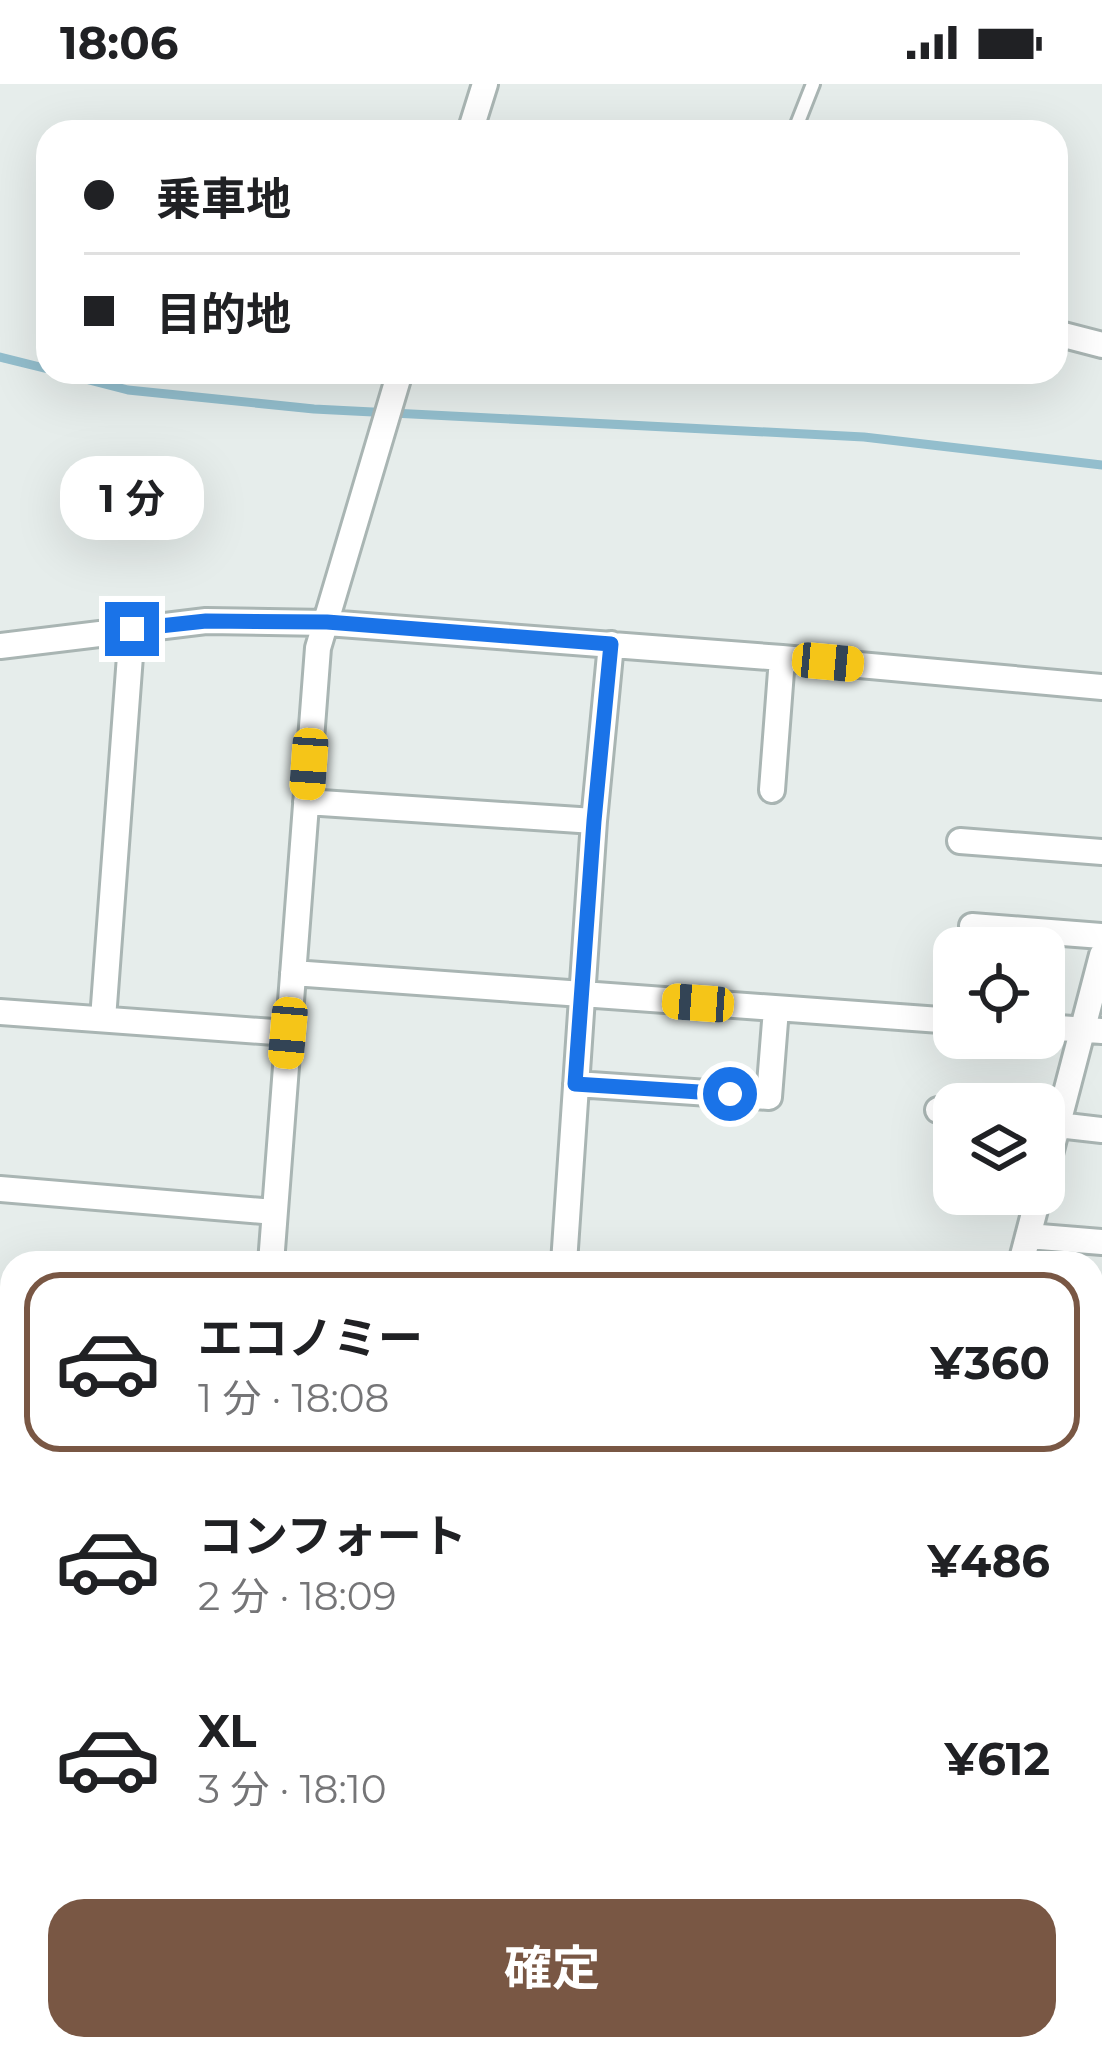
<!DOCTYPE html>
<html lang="ja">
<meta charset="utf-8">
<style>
:root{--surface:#fff;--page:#f2f2f2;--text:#202124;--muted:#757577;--line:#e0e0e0;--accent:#795744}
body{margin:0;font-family:Montserrat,"Noto Sans JP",sans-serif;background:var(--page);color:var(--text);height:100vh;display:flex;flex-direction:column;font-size:45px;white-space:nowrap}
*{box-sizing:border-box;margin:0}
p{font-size:39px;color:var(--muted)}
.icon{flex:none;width:66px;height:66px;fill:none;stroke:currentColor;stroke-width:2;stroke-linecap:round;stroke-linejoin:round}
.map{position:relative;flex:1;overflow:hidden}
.side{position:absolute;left:0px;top:1167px;width:1104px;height:810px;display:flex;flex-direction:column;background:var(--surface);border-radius:36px 36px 0 0;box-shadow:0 12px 48px #0002}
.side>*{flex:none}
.top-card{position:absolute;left:36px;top:36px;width:1032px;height:264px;border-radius:36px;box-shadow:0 12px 48px #0002;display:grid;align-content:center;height:264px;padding:0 48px;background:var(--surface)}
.fabs{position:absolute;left:933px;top:843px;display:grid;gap:24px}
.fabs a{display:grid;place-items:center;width:132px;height:132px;border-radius:24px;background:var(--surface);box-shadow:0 12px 48px #0002;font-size:60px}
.end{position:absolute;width:54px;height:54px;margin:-27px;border:15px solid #1a73e8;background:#fff;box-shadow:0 0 0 6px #fff}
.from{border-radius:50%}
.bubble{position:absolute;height:84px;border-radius:36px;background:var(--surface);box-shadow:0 12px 48px #0002;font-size:39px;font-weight:700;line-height:84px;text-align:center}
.car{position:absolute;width:36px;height:72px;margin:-36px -18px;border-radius:15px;box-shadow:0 0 9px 3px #0007;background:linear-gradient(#f5c518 24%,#345 0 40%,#f5c518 0 76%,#345 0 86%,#f5c518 0)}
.top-card b{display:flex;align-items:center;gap:42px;height:114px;font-size:45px}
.top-card b+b{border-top:3px solid var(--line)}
.top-card i{width:30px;height:30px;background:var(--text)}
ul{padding:21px 0 0;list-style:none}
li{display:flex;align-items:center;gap:36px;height:180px;margin:0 24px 18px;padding:0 24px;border:6px solid transparent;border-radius:36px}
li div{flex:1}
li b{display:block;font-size:45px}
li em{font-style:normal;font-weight:700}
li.current{border-color:var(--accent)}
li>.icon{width:108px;height:108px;stroke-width:1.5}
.action{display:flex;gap:24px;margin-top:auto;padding:24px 48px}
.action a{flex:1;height:138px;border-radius:36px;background:var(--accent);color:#fff;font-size:48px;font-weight:700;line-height:138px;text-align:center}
.status{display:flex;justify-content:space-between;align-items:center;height:84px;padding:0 60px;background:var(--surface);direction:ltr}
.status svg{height:33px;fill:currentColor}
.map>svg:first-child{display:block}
</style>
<div class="status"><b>18:06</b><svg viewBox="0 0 49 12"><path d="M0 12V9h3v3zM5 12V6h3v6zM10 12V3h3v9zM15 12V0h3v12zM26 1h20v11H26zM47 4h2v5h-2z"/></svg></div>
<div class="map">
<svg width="1102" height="1977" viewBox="0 0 1102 1977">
<rect width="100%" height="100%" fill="#e6edeb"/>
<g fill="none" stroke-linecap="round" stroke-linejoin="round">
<path stroke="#93becd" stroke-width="9" d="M 0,273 L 48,285
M 58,288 L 128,306 L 314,325 L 864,353 L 1102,381"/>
<defs>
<path id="service" d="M 794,48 L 813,0"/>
<path id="minor" d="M 470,48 L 485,0
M 1056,249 L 1102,261
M 0,562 L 206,537 L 327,539 L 782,574 L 1102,603
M 772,706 L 782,574
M 306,718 L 594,737
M 960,757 L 1102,768
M 972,842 L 1102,852
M 293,889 L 954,937
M 0,928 L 288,949
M 103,935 L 132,545
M 1044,943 L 1102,947
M 576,1000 L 769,1013 L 776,925
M 938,1026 L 954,1027
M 1046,1035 L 1058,1041 L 1102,1046
M 1044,1093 L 1102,871
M 0,1105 L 274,1128
M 1028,1152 L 1102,1158
M 271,1179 L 318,564 L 400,288
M 564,1179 L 594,737 L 611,560
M 1021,1179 L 1039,1110
M 0,1284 L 12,1285
M 0,1330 L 12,1331
M 1092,1406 L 1102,1406
M 0,1408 L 12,1409
M 0,1620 L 12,1622
M 1092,1823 L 1102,1829
M 53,1977 L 54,1965
M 579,1977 L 580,1965"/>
</defs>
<use href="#service" stroke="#a9b5b3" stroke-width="18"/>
<use href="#minor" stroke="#a9b5b3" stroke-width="30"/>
<use href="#service" stroke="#fff" stroke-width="12"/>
<use href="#minor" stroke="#fff" stroke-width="24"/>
</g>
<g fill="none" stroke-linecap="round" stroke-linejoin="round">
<path stroke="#1a73e8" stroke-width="15" d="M 132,545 L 206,537 L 327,538 L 611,560 L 594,737 L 575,1000 L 730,1010"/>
</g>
</svg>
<div class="fabs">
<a><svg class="icon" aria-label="locate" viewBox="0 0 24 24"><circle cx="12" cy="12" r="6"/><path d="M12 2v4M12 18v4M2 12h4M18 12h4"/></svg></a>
<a><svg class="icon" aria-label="layers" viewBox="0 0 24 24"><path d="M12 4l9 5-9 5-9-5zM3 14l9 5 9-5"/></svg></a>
</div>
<i class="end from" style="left:730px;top:1010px"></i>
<i class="end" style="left:132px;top:545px"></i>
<div class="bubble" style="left:60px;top:372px;width:144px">1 分</div>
<i class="car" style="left:828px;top:578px;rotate:95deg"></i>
<i class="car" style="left:309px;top:680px;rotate:184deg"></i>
<i class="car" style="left:698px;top:919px;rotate:274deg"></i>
<i class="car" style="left:288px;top:949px;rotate:185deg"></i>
<div class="top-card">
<b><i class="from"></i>乗車地</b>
<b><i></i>目的地</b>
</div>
<section class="side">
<ul>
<li class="current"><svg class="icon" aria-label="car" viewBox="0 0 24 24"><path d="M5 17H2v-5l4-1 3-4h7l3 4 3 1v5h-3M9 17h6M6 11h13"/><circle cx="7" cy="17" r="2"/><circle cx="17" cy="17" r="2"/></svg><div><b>エコノミー</b><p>1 分 · 18:08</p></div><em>¥360</em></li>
<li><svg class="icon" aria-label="car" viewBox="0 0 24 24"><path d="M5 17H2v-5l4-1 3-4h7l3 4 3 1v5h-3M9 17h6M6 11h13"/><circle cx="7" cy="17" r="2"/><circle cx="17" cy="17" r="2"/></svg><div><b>コンフォート</b><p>2 分 · 18:09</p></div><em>¥486</em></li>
<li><svg class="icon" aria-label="car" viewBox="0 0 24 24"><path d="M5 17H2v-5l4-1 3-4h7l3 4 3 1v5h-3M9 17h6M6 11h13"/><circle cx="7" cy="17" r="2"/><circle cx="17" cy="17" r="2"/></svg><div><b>XL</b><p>3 分 · 18:10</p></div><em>¥612</em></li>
</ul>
<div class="action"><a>確定</a></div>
</section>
</div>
